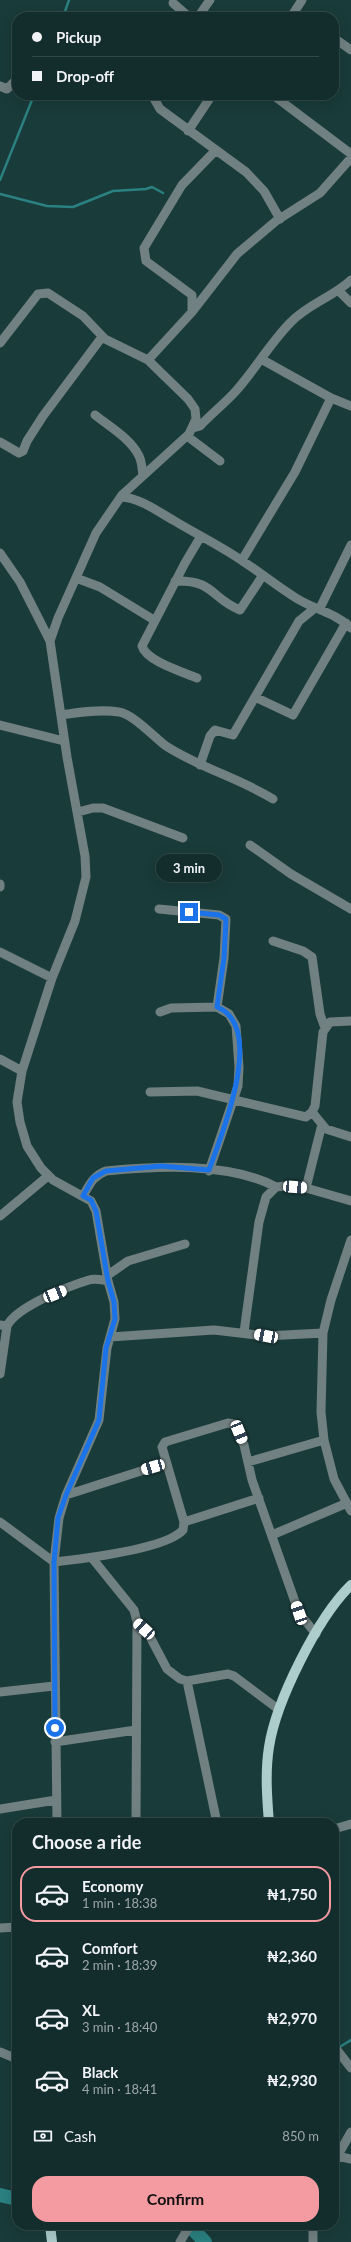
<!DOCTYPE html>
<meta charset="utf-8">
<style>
:root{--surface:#132c2c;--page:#1c3434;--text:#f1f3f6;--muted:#9da7a9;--line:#324848;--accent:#f49aa1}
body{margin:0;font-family:Lato,sans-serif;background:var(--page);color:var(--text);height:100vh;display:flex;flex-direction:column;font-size:15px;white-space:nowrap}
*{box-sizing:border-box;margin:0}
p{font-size:13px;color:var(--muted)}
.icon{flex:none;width:22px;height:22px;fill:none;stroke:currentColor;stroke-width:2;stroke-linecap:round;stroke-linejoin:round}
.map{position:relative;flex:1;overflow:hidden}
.sheet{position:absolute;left:12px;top:1818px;width:327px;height:412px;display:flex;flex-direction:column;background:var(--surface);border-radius:16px;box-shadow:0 4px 16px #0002,0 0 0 1px var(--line)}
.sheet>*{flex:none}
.top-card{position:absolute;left:12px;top:12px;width:327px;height:88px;border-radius:16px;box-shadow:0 4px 16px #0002,0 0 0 1px var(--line);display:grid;align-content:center;height:88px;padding:0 20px;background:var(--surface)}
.end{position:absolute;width:18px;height:18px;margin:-9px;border:5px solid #1a73e8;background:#fff;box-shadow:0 0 0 2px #fff}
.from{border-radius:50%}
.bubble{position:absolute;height:28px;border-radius:14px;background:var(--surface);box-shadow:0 4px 16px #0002,0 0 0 1px var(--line);font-size:13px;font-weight:700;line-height:28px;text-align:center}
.car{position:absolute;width:12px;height:24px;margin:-12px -6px;border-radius:5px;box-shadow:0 0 3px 1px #0007;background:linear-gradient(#fff 24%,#345 0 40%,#fff 0 76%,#345 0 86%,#fff 0)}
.top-card b{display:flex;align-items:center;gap:14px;height:38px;font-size:15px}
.top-card b+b{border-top:1px solid var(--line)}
.top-card i{width:10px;height:10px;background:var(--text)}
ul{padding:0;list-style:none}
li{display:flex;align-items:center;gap:12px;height:56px;margin:0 8px 6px;padding:0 12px;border:2px solid transparent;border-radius:16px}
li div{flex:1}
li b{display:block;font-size:15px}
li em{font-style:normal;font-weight:700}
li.selected{border-color:var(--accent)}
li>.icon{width:36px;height:36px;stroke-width:1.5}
h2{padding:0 20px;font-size:18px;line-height:48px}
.pay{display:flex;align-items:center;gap:10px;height:44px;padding:0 20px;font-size:15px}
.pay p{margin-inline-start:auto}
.action{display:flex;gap:8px;margin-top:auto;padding:8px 20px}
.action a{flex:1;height:46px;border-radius:16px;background:var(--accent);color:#111;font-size:16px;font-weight:700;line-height:46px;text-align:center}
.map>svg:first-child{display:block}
</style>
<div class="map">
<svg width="351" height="2242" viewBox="0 0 351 2242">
<rect width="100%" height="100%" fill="#193b3a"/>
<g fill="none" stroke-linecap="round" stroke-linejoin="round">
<path stroke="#2b8181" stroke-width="2.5" d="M 63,17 L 69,0
M 0,180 L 34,95
M 0,194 L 47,206 L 73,207 L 113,191 L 146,189 L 152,187 L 163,193
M 338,2048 L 351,2040"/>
<path stroke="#2b8181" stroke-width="14" d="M 0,2195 L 17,2199
M 189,2225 L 205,2242"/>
<path stroke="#718080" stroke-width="9" d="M 173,3 L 189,17
M 198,17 L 210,0
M 291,17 L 302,0
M 334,38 L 351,50
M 0,86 L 7,89 L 17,79
M 152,95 L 160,109 L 246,172 L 264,191 L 280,219
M 273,95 L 351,154
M 188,131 L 212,95
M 338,290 L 351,303
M 192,312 L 192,295 L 146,261 L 144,248 L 182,185 L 216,150
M 0,343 L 38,294 L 48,293 L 83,316 L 105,339 L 148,360 L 188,399 L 195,409 L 196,419 L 189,434 L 122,495 L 96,533 L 58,618 L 50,641
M 261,359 L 331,398 L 351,406
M 148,360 L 192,312 L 237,254 L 276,221 L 320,193 L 351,158
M 95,415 C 110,427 131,439 139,456 C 142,462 142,469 143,475
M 193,428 L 200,426 C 211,414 224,404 235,392 C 255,370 270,343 291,322 C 308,304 333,297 351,280
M 187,436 L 220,461
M 0,442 L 19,453 L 23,451 L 27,441 L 43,416 L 102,337
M 121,497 C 140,498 157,511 173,520 C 196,534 221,546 244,562 C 261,573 278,587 296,598 C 315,610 334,612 351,628
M 0,553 L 20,582 L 50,641 L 67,757 L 85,856 L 86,877 L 75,921 L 52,978 L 22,1071 L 17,1102 L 20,1122 L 27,1146 L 41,1168 L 53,1180 L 91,1201 L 96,1211 L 108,1281 L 114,1302 L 115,1319 L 107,1348 L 99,1420 L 66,1495 L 59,1518 L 54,1562 L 57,1823
M 242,560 L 295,472 L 331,398
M 76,578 L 100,587 L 154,620
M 175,581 C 215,580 210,598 240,610 L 263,575
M 320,608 L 351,545
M 197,678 C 183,672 146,661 142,646 L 185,563 L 201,536
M 255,697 L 293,715 L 346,623
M 61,715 C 80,712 101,709 119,712 C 133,714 154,737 166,746 C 200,768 239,778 273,799
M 0,725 L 64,741
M 200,765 L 210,736 L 215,730 L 233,735 L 299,621 L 315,608
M 78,812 L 93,808 L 103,808 L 183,838
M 250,845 L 291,874 L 351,909
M 0,884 L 0,887
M 159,909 L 219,915 L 226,919 L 224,958 L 217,1007
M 273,941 L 303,951 L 312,957 L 320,1014 L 325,1028
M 0,952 L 52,978
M 160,1012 L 171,1008 L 217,1007 L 229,1014 L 236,1026 L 239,1067 L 238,1086 L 209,1171
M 0,1059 L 22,1071
M 150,1092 L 197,1091 L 306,1117 L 312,1112 L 315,1106 L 323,1032 L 330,1022 L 351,1021
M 312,1112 L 326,1129 L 351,1137
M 306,1188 L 322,1124
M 83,1196 C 90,1184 93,1176 106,1171 C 157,1166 229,1162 276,1187
M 0,1216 L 48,1176
M 351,1240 L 331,1300 L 323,1333 L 321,1412 L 324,1440 L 334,1479 L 351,1511
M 108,1275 L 128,1261 L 185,1244
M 0,1325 L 7,1326 C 16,1307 69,1286 89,1280 C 95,1278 102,1280 108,1281
M 244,1332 L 259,1222 L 266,1197 L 276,1187 L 285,1186 L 306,1188 L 351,1201
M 110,1337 L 214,1330 L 266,1336 L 323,1333
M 0,1374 L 7,1326
M 248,1462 L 324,1440
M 66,1495 L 166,1463
M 0,1522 L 54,1562 C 81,1559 166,1549 183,1530 L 184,1522 L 162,1447 L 165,1442 L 228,1423 L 234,1424 L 244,1445 L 252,1480 L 299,1613 L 316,1634
M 184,1522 L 259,1498
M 272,1535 L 347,1503
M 92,1558 L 134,1610 L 137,1622 L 136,1823
M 137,1622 L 148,1633 L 167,1669 L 180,1679 L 187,1681 L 228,1674 L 234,1676 L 278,1709
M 187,1681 L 217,1823
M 0,1692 L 54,1686
M 55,1742 L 136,1730
M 0,1809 L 56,1800
M 334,1829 L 351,1824
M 0,1928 L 17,1927
M 334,2046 L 351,2068
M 0,2052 L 17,2059
M 337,2156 L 351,2159
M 334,2162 L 351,2132
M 180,2242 L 190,2225
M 313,2242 L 313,2225"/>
<path stroke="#adcccc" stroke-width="10" d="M 269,1823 C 267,1798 265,1772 269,1747 C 276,1701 318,1617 351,1585
M 50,2225 L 52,2242"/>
</g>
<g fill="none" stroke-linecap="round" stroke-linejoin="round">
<path stroke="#1a73e8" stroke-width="5" d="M 55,1728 L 54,1562 L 58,1518 L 66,1495 L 99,1420 L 106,1348 L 115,1319 L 114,1302 L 108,1281 L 96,1211 L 91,1200 L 83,1196 L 93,1178 L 106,1171 L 161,1166 L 209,1170 C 221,1136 267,1027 217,1007 L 224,958 L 226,919 L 219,915 L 189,912"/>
</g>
</svg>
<i class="end from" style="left:55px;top:1728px"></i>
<i class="end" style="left:189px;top:912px"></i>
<div class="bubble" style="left:156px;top:854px;width:66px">3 min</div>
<i class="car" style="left:295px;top:1187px;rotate:94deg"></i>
<i class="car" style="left:55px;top:1294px;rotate:68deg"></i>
<i class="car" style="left:266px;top:1336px;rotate:281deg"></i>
<i class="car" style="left:239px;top:1432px;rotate:158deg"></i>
<i class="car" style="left:153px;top:1467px;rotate:254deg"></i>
<i class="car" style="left:299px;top:1613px;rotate:341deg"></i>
<i class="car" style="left:144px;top:1629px;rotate:312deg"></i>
<div class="top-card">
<b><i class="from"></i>Pickup</b>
<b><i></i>Drop-off</b>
</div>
<section class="sheet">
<h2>Choose a ride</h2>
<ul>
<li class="selected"><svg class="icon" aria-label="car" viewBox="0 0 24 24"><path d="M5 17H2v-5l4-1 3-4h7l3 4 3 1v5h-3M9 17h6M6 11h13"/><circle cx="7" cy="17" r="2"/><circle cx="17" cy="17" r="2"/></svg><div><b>Economy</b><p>1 min · 18:38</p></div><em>₦1,750</em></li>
<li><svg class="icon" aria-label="car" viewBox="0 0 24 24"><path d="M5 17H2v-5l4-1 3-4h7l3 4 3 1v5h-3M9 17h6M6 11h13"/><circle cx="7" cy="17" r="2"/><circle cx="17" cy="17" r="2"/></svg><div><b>Comfort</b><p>2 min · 18:39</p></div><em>₦2,360</em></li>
<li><svg class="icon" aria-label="car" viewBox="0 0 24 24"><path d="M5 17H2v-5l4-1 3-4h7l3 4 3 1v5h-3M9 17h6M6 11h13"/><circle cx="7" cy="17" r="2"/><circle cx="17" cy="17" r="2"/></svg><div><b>XL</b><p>3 min · 18:40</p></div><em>₦2,970</em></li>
<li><svg class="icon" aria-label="car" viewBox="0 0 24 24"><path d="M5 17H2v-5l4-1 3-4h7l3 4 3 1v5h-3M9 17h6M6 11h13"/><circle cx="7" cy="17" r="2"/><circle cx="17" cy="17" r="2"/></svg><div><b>Black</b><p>4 min · 18:41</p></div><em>₦2,930</em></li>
</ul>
<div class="pay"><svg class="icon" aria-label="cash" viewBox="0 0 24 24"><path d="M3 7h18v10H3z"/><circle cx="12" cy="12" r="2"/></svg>Cash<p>850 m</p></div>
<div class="action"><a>Confirm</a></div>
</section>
</div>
